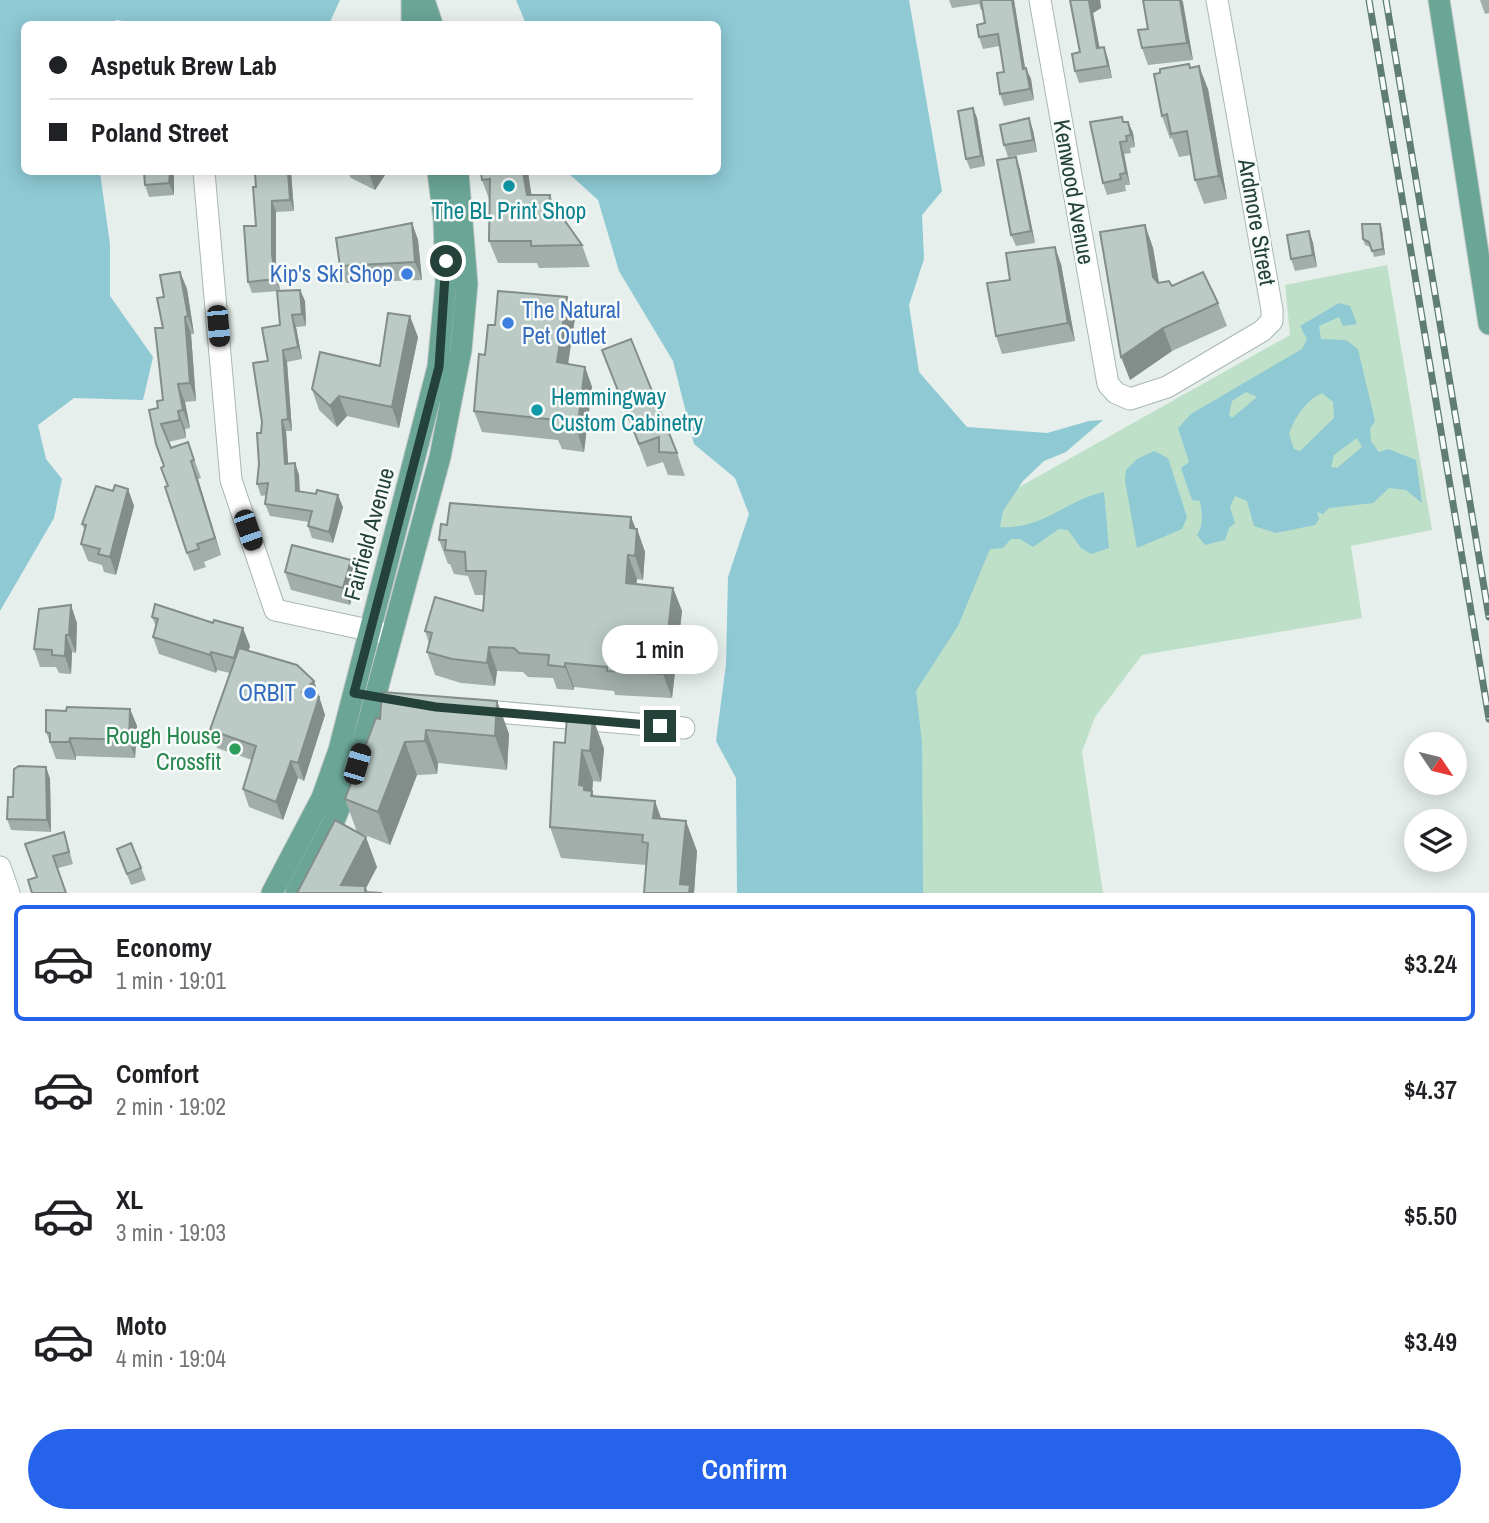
<!DOCTYPE html>
<meta charset="utf-8">
<style>
:root{--surface:#fff;--page:#f2f2f2;--text:#202124;--muted:#757577;--line:#e0e0e0;--accent:#2563eb}
body{margin:0;font-family:"Archivo Narrow",sans-serif;background:var(--page);color:var(--text);height:100vh;display:flex;flex-direction:column;font-size:26px;white-space:nowrap}
*{box-sizing:border-box;margin:0}
p{font-size:23px;color:var(--muted)}
.icon{flex:none;width:38px;height:38px;fill:none;stroke:currentColor;stroke-width:2;stroke-linecap:round;stroke-linejoin:round}
.map{position:relative;height:893px;overflow:hidden}
.sheet{display:flex;flex-direction:column;background:var(--surface);flex:1}
.sheet>*{flex:none}
.hud{position:absolute;left:21px;top:21px;width:700px;height:154px;border-radius:10px;box-shadow:0 4px 18px #0003;display:grid;align-content:center;height:154px;padding:0 28px;background:var(--surface)}
.needle{width:46px;rotate:125deg}
.controls{position:absolute;left:1404px;top:732px;display:grid;gap:14px}
.controls a{display:grid;place-items:center;width:63px;height:63px;border-radius:50%;background:var(--surface);box-shadow:0 4px 18px #0003;font-size:35px}
.end{position:absolute;width:32px;height:32px;margin:-16px;border:9px solid #24423a;background:#fff;box-shadow:0 0 0 4px #fff}
.from{border-radius:50%}
.bubble{position:absolute;height:49px;border-radius:24px;background:var(--surface);box-shadow:0 4px 18px #0003;font-size:23px;font-weight:600;line-height:49px;text-align:center}
.car{position:absolute;width:21px;height:42px;margin:-21px -10px;border-radius:9px;box-shadow:0 0 5px 2px #0007;background:linear-gradient(#222 24%,#8ab4d8 0 40%,#222 0 76%,#8ab4d8 0 86%,#222 0)}
.hud b{display:flex;align-items:center;gap:24px;height:66px;font-size:26px}
.hud b+b{border-top:2px solid var(--line)}
.hud i{width:18px;height:18px;background:var(--text)}
ul{padding:12px 0 0;list-style:none}
li{display:flex;align-items:center;gap:21px;height:116px;margin:0 14px 10px;padding:0 14px;border:4px solid transparent;border-radius:10px}
li div{flex:1}
li b{display:block;font-size:26px}
li em{font-style:normal;font-weight:600}
li.active{border-color:var(--accent)}
li>.icon{width:63px;height:63px;stroke-width:1.5}
.button{display:flex;gap:14px;margin-top:auto;padding:14px 28px}
.button a{flex:1;height:80px;border-radius:42px;background:var(--accent);color:#fff;font-size:28px;font-weight:600;line-height:80px;text-align:center}
.map>svg:first-child{display:block}
</style>
<div class="map">
<svg width="1489" height="893" viewBox="0 0 1489 893">
<rect width="100%" height="100%" fill="#e6efeb"/>
<path fill="#bfe0c8" d="M 1387,265 L 1432,530 L 1351,546 L 1362,618 L 1142,655 L 1095,717 L 1082,752 L 1103,893 L 861,893 L 957,522 L 1290,335 L 1285,285 Z"/>
<path fill="#8ec9d4" fill-rule="evenodd" d="M 0,0 L 340,0 L 329,24 L 146,24 L 116,20 L 114,24 L 24,24 L 24,172 L 100,172 L 110,245 L 110,296 L 153,357 L 143,400 L 74,398 L 38,425 L 46,459 L 62,479 L 54,518 L 0,611 Z
M 516,0 L 909,0 L 942,191 L 922,215 L 924,259 L 909,305 L 919,372 L 967,427 L 1047,433 L 1089,421 L 1103,420 L 1066,452 L 1044,461 L 1023,481 L 1003,511 L 1000,527 C 1043,530 1066,500 1104,492 L 1109,548 L 1091,554 L 1081,548 L 1068,530 L 1059,529 L 1033,547 L 1020,539 L 1011,539 L 1003,548 L 990,549 L 958,626 L 916,691 L 922,743 L 923,893 L 737,893 L 736,778 L 716,741 L 726,664 L 728,577 L 749,514 L 735,478 L 694,444 L 673,361 L 619,271 L 598,200 L 567,172 L 718,172 L 718,24 L 526,24 Z
M 1339,303 L 1350,306 L 1357,324 L 1343,326 L 1339,317 L 1319,326 L 1321,339 L 1346,340 L 1358,349 L 1375,421 L 1370,429 L 1371,441 L 1379,452 L 1388,449 L 1416,460 L 1422,503 L 1406,490 L 1389,488 L 1373,503 L 1329,508 L 1323,514 L 1317,512 L 1319,519 L 1315,525 L 1276,533 L 1254,526 L 1247,501 L 1235,496 L 1230,507 L 1235,523 L 1229,528 L 1225,540 L 1205,545 L 1197,535 C 1204,524 1202,514 1200,501 L 1192,500 L 1181,468 L 1189,462 L 1178,428 L 1191,414 L 1302,349 L 1307,339 L 1300,326 ZM 1246,392 L 1257,397 L 1232,418 L 1229,415 L 1232,401 ZM 1322,393 L 1333,402 L 1334,418 L 1300,451 L 1294,449 L 1289,434 C 1294,419 1306,400 1322,393 ZM 1357,438 L 1362,447 L 1337,468 L 1331,467 L 1334,455 Z
M 1154,451 L 1168,458 L 1187,517 L 1182,529 L 1137,548 L 1125,481 L 1126,470 L 1137,459 Z"/>
<g fill="none" stroke-linecap="round" stroke-linejoin="round">
<defs>
<path id="minor" d="M 1040,0 L 1108,384 L 1116,393 L 1130,399 L 1167,387 L 1262,331 L 1272,321 L 1272,310 L 1217,0
M 204,172 L 231,480 L 275,610 L 387,634
M 474,710 L 684,728
M 0,867 L 9,893"/>
<path id="major" d="M 412,0 L 412,24
M 424,0 L 432,24
M 1439,0 L 1489,324
M 272,893 L 322,798 L 339,750 L 438,367 L 446,282 L 444,220 L 438,172
M 296,893 L 334,821 L 357,764 L 440,457 L 461,350 L 467,284 L 458,172"/>
</defs>
<use href="#minor" stroke="#a8b8b2" stroke-width="23"/>
<use href="#major" stroke="#c2cac8" stroke-width="23"/>
<use href="#minor" stroke="#fff" stroke-width="21"/>
<use href="#major" stroke="#6aa596" stroke-width="21"/>
<defs>
<path id="rail" d="M 1369,0 L 1489,719
M 1386,0 L 1489,617"/>
</defs>
<use href="#rail" stroke="#5f7d75" stroke-width="7"/>
<use href="#rail" stroke="#f7fbf9" stroke-width="4.5" stroke-dasharray="13" stroke-linecap="butt"/>
</g>
<path fill="#a1aea9" d="M 949,0 L 1014,0 L 1025,68 L 1031,79 L 1034,100 L 1004,106 L 1000,94 L 1004,72 L 1000,46 L 983,49 L 979,37 L 985,23 L 983,10 L 981,10 L 979,4 L 952,8 Z
M 1070,0 L 1100,0 L 1101,8 L 1093,13 L 1099,48 L 1108,59 L 1112,78 L 1079,83 L 1075,71 L 1080,52 Z
M 1143,0 L 1182,0 L 1193,60 L 1148,65 L 1142,48 L 1148,29 Z
M 1480,0 L 1489,0 L 1489,13 L 1485,14 Z
M 1189,64 L 1191,68 L 1208,89 L 1227,199 L 1204,204 L 1195,180 L 1191,155 L 1179,157 L 1172,138 L 1170,139 L 1162,116 L 1160,73 Z
M 973,108 L 977,118 L 985,166 L 970,169 L 966,159 Z
M 1124,122 L 1128,122 L 1133,133 L 1135,147 L 1130,148 L 1131,153 L 1124,154 L 1130,185 L 1125,185 L 1126,191 L 1107,195 L 1103,183 Z
M 1033,130 L 1037,152 L 1008,157 L 1004,145 Z
M 1020,169 L 1035,243 L 1016,246 L 1011,235 Z
M 144,172 L 174,172 L 174,195 L 149,197 L 145,185 Z
M 263,172 L 291,172 L 294,211 L 276,212 L 276,267 L 280,291 L 252,293 L 248,282 L 256,226 L 256,187 Z
M 348,172 L 387,172 L 375,190 L 351,178 Z
M 481,172 L 528,172 L 531,195 L 550,195 L 558,214 L 582,245 L 590,267 L 539,268 L 537,263 L 498,263 L 489,241 L 489,199 L 482,180 Z
M 412,223 L 418,240 L 422,280 L 346,283 L 340,266 Z
M 1380,224 L 1382,230 L 1385,255 L 1374,257 L 1371,247 L 1365,245 L 1363,239 Z
M 1145,225 L 1153,248 L 1159,283 L 1218,303 L 1227,326 L 1172,351 L 1130,380 Z
M 1309,231 L 1313,243 L 1317,267 L 1295,271 L 1291,259 Z
M 1061,264 L 1075,341 L 1002,354 L 996,336 L 1010,280 Z
M 180,272 L 187,289 L 194,334 L 191,334 L 196,401 L 185,402 L 190,428 L 185,429 L 186,438 L 168,442 L 171,448 L 188,442 L 201,478 L 198,479 L 221,555 L 204,562 L 206,567 L 194,571 L 187,553 L 167,487 L 164,466 L 158,408 L 163,400 L 163,328 L 164,297 Z
M 300,290 L 305,301 L 306,326 L 296,327 L 302,359 L 287,362 L 292,431 L 286,431 L 288,464 L 295,463 L 299,475 L 300,492 L 343,507 L 333,543 L 312,538 L 308,526 L 309,522 L 270,516 L 265,504 L 267,495 L 261,496 L 257,484 L 268,361 L 280,325 Z
M 575,318 L 568,364 L 585,367 L 592,387 L 584,452 L 562,449 L 558,440 L 482,432 L 474,411 L 485,355 L 495,325 Z
M 418,337 L 399,428 L 347,416 L 337,427 L 319,410 L 312,389 L 380,366 Z
M 602,350 L 677,453 L 685,476 L 668,475 L 663,462 L 647,467 Z
M 128,489 L 134,506 L 116,575 L 104,572 L 102,565 L 88,561 L 81,544 L 85,531 L 82,524 L 113,491 Z
M 631,517 L 635,528 L 637,529 L 645,552 L 643,580 L 637,579 L 636,584 L 673,588 L 682,611 L 672,698 L 615,695 L 614,691 L 574,687 L 574,690 L 557,689 L 553,678 L 528,677 L 523,672 L 497,671 L 495,686 L 461,683 L 435,675 L 427,652 L 429,643 L 425,631 L 483,611 L 485,595 L 475,595 L 468,576 L 454,574 L 450,564 L 448,564 L 439,540 L 447,525 Z
M 351,560 L 357,578 L 350,605 L 291,590 L 285,572 Z
M 152,617 L 250,646 L 248,651 L 314,681 L 325,715 L 304,781 L 298,778 L 283,820 L 249,807 L 243,789 L 252,760 L 217,748 L 210,730 L 230,673 L 217,670 L 216,673 L 159,654 L 153,637 L 156,627 Z
M 77,623 L 76,653 L 72,652 L 71,674 L 59,673 L 56,667 L 40,667 L 34,649 Z
M 497,701 L 509,734 L 507,770 L 438,763 L 437,774 L 417,775 L 390,845 L 360,833 L 377,867 L 366,888 L 367,892 L 297,893 L 357,832 L 345,799 L 380,719 Z
M 130,709 L 137,726 L 135,758 L 76,756 L 76,760 L 56,759 L 46,732 L 66,711 Z
M 593,718 L 604,749 L 601,782 L 593,781 L 592,792 L 594,796 L 661,819 L 697,851 L 694,893 L 644,893 L 646,865 L 561,858 L 550,827 Z
M 46,767 L 50,779 L 51,832 L 11,830 L 7,819 L 13,797 Z
M 64,832 L 73,864 L 58,868 L 37,877 Z
M 131,843 L 146,880 L 131,885 L 117,849 Z"/>
<path fill="#838d89" d="M 1012,0 L 1014,0 L 1027,80 L 1023,69 Z
M 1091,0 L 1100,0 L 1101,8 L 1093,13 L 1102,60 L 1097,48 L 1089,1 Z
M 1180,0 L 1182,0 L 1183,2 L 1193,60 L 1187,43 Z
M 1104,47 L 1108,59 L 1112,78 L 1108,66 Z
M 1199,66 L 1208,89 L 1227,199 L 1219,176 Z
M 1026,68 L 1031,79 L 1034,100 L 1030,89 Z
M 973,108 L 977,118 L 985,166 L 981,156 Z
M 1029,118 L 1033,130 L 1037,152 L 1033,140 Z
M 1128,122 L 1133,133 L 1135,147 L 1131,135 Z
M 1120,142 L 1124,154 L 1130,185 L 1126,173 Z
M 1016,157 L 1020,169 L 1035,243 L 1031,231 Z
M 170,172 L 174,172 L 174,195 L 169,183 Z
M 288,172 L 291,172 L 294,211 L 290,200 Z
M 370,172 L 387,172 L 375,190 L 369,173 Z
M 523,172 L 528,172 L 535,217 L 527,195 Z
M 272,201 L 276,212 L 276,267 L 280,291 L 276,279 L 272,255 Z
M 412,223 L 418,240 L 422,280 L 415,262 Z
M 1380,224 L 1382,230 L 1385,255 L 1383,249 Z
M 1145,225 L 1153,248 L 1162,300 L 1153,277 Z
M 1309,231 L 1313,243 L 1317,267 L 1313,255 Z
M 1055,247 L 1061,264 L 1075,341 L 1068,323 Z
M 180,272 L 187,289 L 194,334 L 188,316 Z
M 300,290 L 305,301 L 306,326 L 302,314 Z
M 567,297 L 575,318 L 565,383 L 557,362 Z
M 292,315 L 296,327 L 302,359 L 298,347 Z
M 410,316 L 418,337 L 399,428 L 392,407 Z
M 185,317 L 191,334 L 196,401 L 190,383 Z
M 1163,328 L 1172,351 L 1130,380 L 1121,357 Z
M 283,350 L 287,362 L 292,431 L 288,419 Z
M 585,367 L 592,387 L 584,452 L 577,431 Z
M 178,384 L 185,402 L 190,428 L 183,410 Z
M 339,396 L 347,416 L 337,427 L 330,406 Z
M 178,411 L 185,429 L 186,438 L 180,420 Z
M 282,420 L 286,431 L 289,475 L 285,464 Z
M 191,461 L 198,479 L 221,555 L 215,538 Z
M 295,463 L 299,475 L 300,503 L 296,491 Z
M 128,489 L 134,506 L 116,575 L 110,557 Z
M 338,495 L 343,507 L 333,543 L 329,532 Z
M 631,517 L 637,532 L 637,529 L 645,552 L 643,580 L 635,556 L 630,528 Z
M 628,555 L 637,579 L 634,607 L 626,583 Z
M 351,560 L 357,578 L 350,605 L 343,588 Z
M 673,588 L 682,611 L 672,698 L 663,674 Z
M 71,605 L 77,623 L 76,653 L 69,635 Z
M 243,628 L 250,646 L 241,676 L 234,658 Z
M 66,635 L 72,652 L 71,674 L 65,656 Z
M 489,647 L 497,671 L 495,686 L 487,663 Z
M 211,652 L 217,670 L 216,673 L 210,655 Z
M 565,663 L 574,687 L 574,690 L 565,667 Z
M 314,681 L 325,715 L 304,781 L 298,763 L 302,692 Z
M 497,701 L 509,734 L 507,770 L 495,736 Z
M 130,709 L 137,726 L 135,758 L 129,740 Z
M 593,718 L 604,749 L 601,782 L 590,751 Z
M 426,730 L 438,763 L 437,774 L 425,741 Z
M 70,738 L 76,756 L 76,760 L 69,742 Z
M 405,742 L 417,775 L 390,845 L 378,812 Z
M 582,750 L 593,781 L 592,792 L 603,822 L 579,785 Z
M 291,761 L 298,778 L 283,820 L 276,802 Z
M 46,767 L 50,779 L 51,832 L 47,820 Z
M 655,801 L 666,832 L 653,818 Z
M 686,821 L 697,851 L 694,893 L 684,893 L 680,884 Z
M 366,837 L 377,867 L 366,888 L 368,893 L 341,885 Z"/>
<path fill="#bbcac4" stroke="#838d89" stroke-width="2" d="M 981,0 L 1012,0 L 1023,69 L 1026,68 L 1030,89 L 1000,94 L 997,73 L 1004,72 L 998,34 L 979,37 L 977,25 L 985,23 Z
M 1070,0 L 1091,0 L 1089,1 L 1097,48 L 1104,47 L 1108,66 L 1075,71 L 1072,54 L 1080,52 Z
M 1143,0 L 1180,0 L 1187,43 L 1142,48 L 1138,30 L 1148,29 Z
M 1189,64 L 1190,68 L 1199,66 L 1219,176 L 1195,180 L 1187,131 L 1171,134 L 1167,114 L 1162,116 L 1154,74 L 1160,73 L 1160,69 Z
M 973,108 L 981,156 L 966,159 L 958,111 Z
M 1122,117 L 1123,122 L 1128,122 L 1131,135 L 1126,136 L 1127,141 L 1120,142 L 1126,173 L 1120,174 L 1121,179 L 1103,183 L 1090,122 Z
M 1029,118 L 1033,140 L 1004,145 L 1000,125 Z
M 1016,157 L 1031,231 L 1011,235 L 997,160 Z
M 144,172 L 170,172 L 169,183 L 145,185 Z
M 263,172 L 288,172 L 290,200 L 272,201 L 272,255 L 276,279 L 248,282 L 244,226 L 256,226 L 253,187 L 256,187 L 255,173 Z
M 481,172 L 523,172 L 527,195 L 550,195 L 549,205 L 555,205 L 556,214 L 560,214 L 582,245 L 531,246 L 531,241 L 489,241 L 490,179 L 482,180 Z
M 412,223 L 415,262 L 340,266 L 336,238 Z
M 1362,224 L 1380,224 L 1383,249 L 1372,251 L 1369,242 L 1363,239 Z
M 1145,225 L 1153,277 L 1158,283 L 1169,281 L 1172,286 L 1203,272 L 1218,303 L 1163,328 L 1121,357 L 1100,232 Z
M 1309,231 L 1313,255 L 1291,259 L 1287,235 Z
M 1055,247 L 1068,323 L 996,336 L 987,283 L 1010,280 L 1006,253 Z
M 180,272 L 188,316 L 185,317 L 190,383 L 178,384 L 183,410 L 178,411 L 180,420 L 161,424 L 171,448 L 188,442 L 194,460 L 191,461 L 215,538 L 197,544 L 199,549 L 187,553 L 165,487 L 168,486 L 161,468 L 164,466 L 156,444 L 149,410 L 158,408 L 157,401 L 163,400 L 155,328 L 163,328 L 157,298 L 164,297 L 160,275 Z
M 300,290 L 302,314 L 292,315 L 298,347 L 283,350 L 288,419 L 282,420 L 285,464 L 295,463 L 296,491 L 316,494 L 317,490 L 338,495 L 329,532 L 308,526 L 312,511 L 265,504 L 268,483 L 257,484 L 259,464 L 257,433 L 261,433 L 262,422 L 253,363 L 268,361 L 262,328 L 280,325 L 277,291 Z
M 498,291 L 567,297 L 557,362 L 585,367 L 577,431 L 554,429 L 555,420 L 474,411 L 479,354 L 485,355 L 488,325 L 495,325 Z
M 388,313 L 410,316 L 392,407 L 339,396 L 330,406 L 312,389 L 320,352 L 380,366 Z
M 631,339 L 677,453 L 659,452 L 659,437 L 639,444 L 602,350 Z
M 115,485 L 128,489 L 110,557 L 98,554 L 100,549 L 81,544 L 86,525 L 82,524 L 96,486 L 113,491 Z
M 450,503 L 631,517 L 630,528 L 637,529 L 635,556 L 628,555 L 626,583 L 673,588 L 663,674 L 607,671 L 607,667 L 565,663 L 565,667 L 548,665 L 549,655 L 519,653 L 514,648 L 489,647 L 487,663 L 452,659 L 427,652 L 432,633 L 425,631 L 435,597 L 483,611 L 486,571 L 466,571 L 465,552 L 445,550 L 446,540 L 439,540 L 441,524 L 447,525 Z
M 292,545 L 351,560 L 343,588 L 285,572 Z
M 155,604 L 213,623 L 214,620 L 243,628 L 234,658 L 211,652 L 210,655 L 153,637 L 158,619 L 152,617 Z
M 71,605 L 69,635 L 66,635 L 65,656 L 52,655 L 52,650 L 34,649 L 39,609 Z
M 239,648 L 297,665 L 314,681 L 302,692 L 319,697 L 298,763 L 291,761 L 276,802 L 243,789 L 256,746 L 210,730 Z
M 382,692 L 497,701 L 495,736 L 426,730 L 425,741 L 405,742 L 378,812 L 345,799 L 376,718 L 380,719 Z
M 67,707 L 130,709 L 129,740 L 70,738 L 69,742 L 50,742 L 50,733 L 46,732 L 46,710 L 66,711 Z
M 567,716 L 593,718 L 590,751 L 582,750 L 579,785 L 584,786 L 584,790 L 592,791 L 591,796 L 655,801 L 653,818 L 686,821 L 680,884 L 690,885 L 689,893 L 644,893 L 648,843 L 642,842 L 643,835 L 550,827 L 554,742 L 565,743 Z
M 19,766 L 46,767 L 47,820 L 7,819 L 8,797 L 13,797 L 14,769 Z
M 335,820 L 366,837 L 341,885 L 365,886 L 365,892 L 382,893 L 297,893 Z
M 64,832 L 69,852 L 53,856 L 66,893 L 32,893 L 28,880 L 37,877 L 25,844 Z
M 131,843 L 141,868 L 127,874 L 117,849 Z"/>
<g fill="none" stroke-linecap="round" stroke-linejoin="round">
<path stroke="#24423a" stroke-width="9" d="M 446,261 L 439,367 L 354,693 L 436,707 L 660,726"/>
</g>
<g fill="#0f9aa8" stroke="#f7fbf9" stroke-width="2.5">
<circle cx="509" cy="186" r="7"/>
<circle cx="537" cy="410" r="7"/>
</g>
<g fill="#3f7fe0" stroke="#f7fbf9" stroke-width="2.5">
<circle cx="407" cy="274" r="7"/>
<circle cx="508" cy="323" r="7"/>
<circle cx="310" cy="693" r="7"/>
</g>
<circle fill="#2e9e5b" stroke="#f7fbf9" stroke-width="2.5" cx="235" cy="749" r="7"/>
<g text-anchor="middle" stroke-width="5" stroke-linejoin="round" paint-order="stroke">
<g font-size="23" fill="#24423a" stroke="#f7fbf9">
<text transform="translate(1074 192) rotate(80)" y="8">Kenwood Avenue</text>
<text transform="translate(1257 222) rotate(80)" y="8">Ardmore Street</text>
<text transform="translate(369 534) rotate(-75)" y="8">Fairfield Avenue</text>
</g>
<g font-size="23" fill="#0d838f" stroke="#f7fbf9">
<text x="509" y="219">The BL Print Shop</text>
<text x="551" y="405" text-anchor="start">Hemmingway<tspan x="551" dy="26">Custom Cabinetry</tspan></text>
</g>
<g font-size="23" fill="#366cbe" stroke="#f7fbf9" text-anchor="end">
<text x="393" y="282">Kip's Ski Shop</text>
<text x="522" y="318" text-anchor="start">The Natural<tspan x="522" dy="26">Pet Outlet</tspan></text>
<text x="296" y="701">ORBIT</text>
</g>
<g font-size="23" fill="#27864d" stroke="#f7fbf9" text-anchor="end">
<text x="221" y="744">Rough House<tspan x="221" dy="26">Crossfit</tspan></text>
</g>
</g>
</svg>
<div class="controls">
<a><svg class="needle" viewBox="-14 -14 28 28"><path d="M0-13l5 13h-10z" fill="#e53935"/><path d="M0 13l5-13h-10z" fill="#757577"/></svg></a>
<a><svg class="icon" aria-label="layers" viewBox="0 0 24 24"><path d="M12 4l9 5-9 5-9-5zM3 14l9 5 9-5"/></svg></a>
</div>
<i class="end from" style="left:446px;top:261px"></i>
<i class="end" style="left:660px;top:726px"></i>
<div class="bubble" style="left:602px;top:625px;width:116px">1 min</div>
<i class="car" style="left:218px;top:326px;rotate:175deg"></i>
<i class="car" style="left:248px;top:530px;rotate:161deg"></i>
<i class="car" style="left:357px;top:764px;rotate:16deg"></i>
<div class="hud">
<b><i class="from"></i>Aspetuk Brew Lab</b>
<b><i></i>Poland Street</b>
</div>
</div>
<section class="sheet">
<ul>
<li class="active"><svg class="icon" aria-label="car" viewBox="0 0 24 24"><path d="M5 17H2v-5l4-1 3-4h7l3 4 3 1v5h-3M9 17h6M6 11h13"/><circle cx="7" cy="17" r="2"/><circle cx="17" cy="17" r="2"/></svg><div><b>Economy</b><p>1 min · 19:01</p></div><em>$3.24</em></li>
<li><svg class="icon" aria-label="car" viewBox="0 0 24 24"><path d="M5 17H2v-5l4-1 3-4h7l3 4 3 1v5h-3M9 17h6M6 11h13"/><circle cx="7" cy="17" r="2"/><circle cx="17" cy="17" r="2"/></svg><div><b>Comfort</b><p>2 min · 19:02</p></div><em>$4.37</em></li>
<li><svg class="icon" aria-label="car" viewBox="0 0 24 24"><path d="M5 17H2v-5l4-1 3-4h7l3 4 3 1v5h-3M9 17h6M6 11h13"/><circle cx="7" cy="17" r="2"/><circle cx="17" cy="17" r="2"/></svg><div><b>XL</b><p>3 min · 19:03</p></div><em>$5.50</em></li>
<li><svg class="icon" aria-label="car" viewBox="0 0 24 24"><path d="M5 17H2v-5l4-1 3-4h7l3 4 3 1v5h-3M9 17h6M6 11h13"/><circle cx="7" cy="17" r="2"/><circle cx="17" cy="17" r="2"/></svg><div><b>Moto</b><p>4 min · 19:04</p></div><em>$3.49</em></li>
</ul>
<div class="button"><a>Confirm</a></div>
</section>
